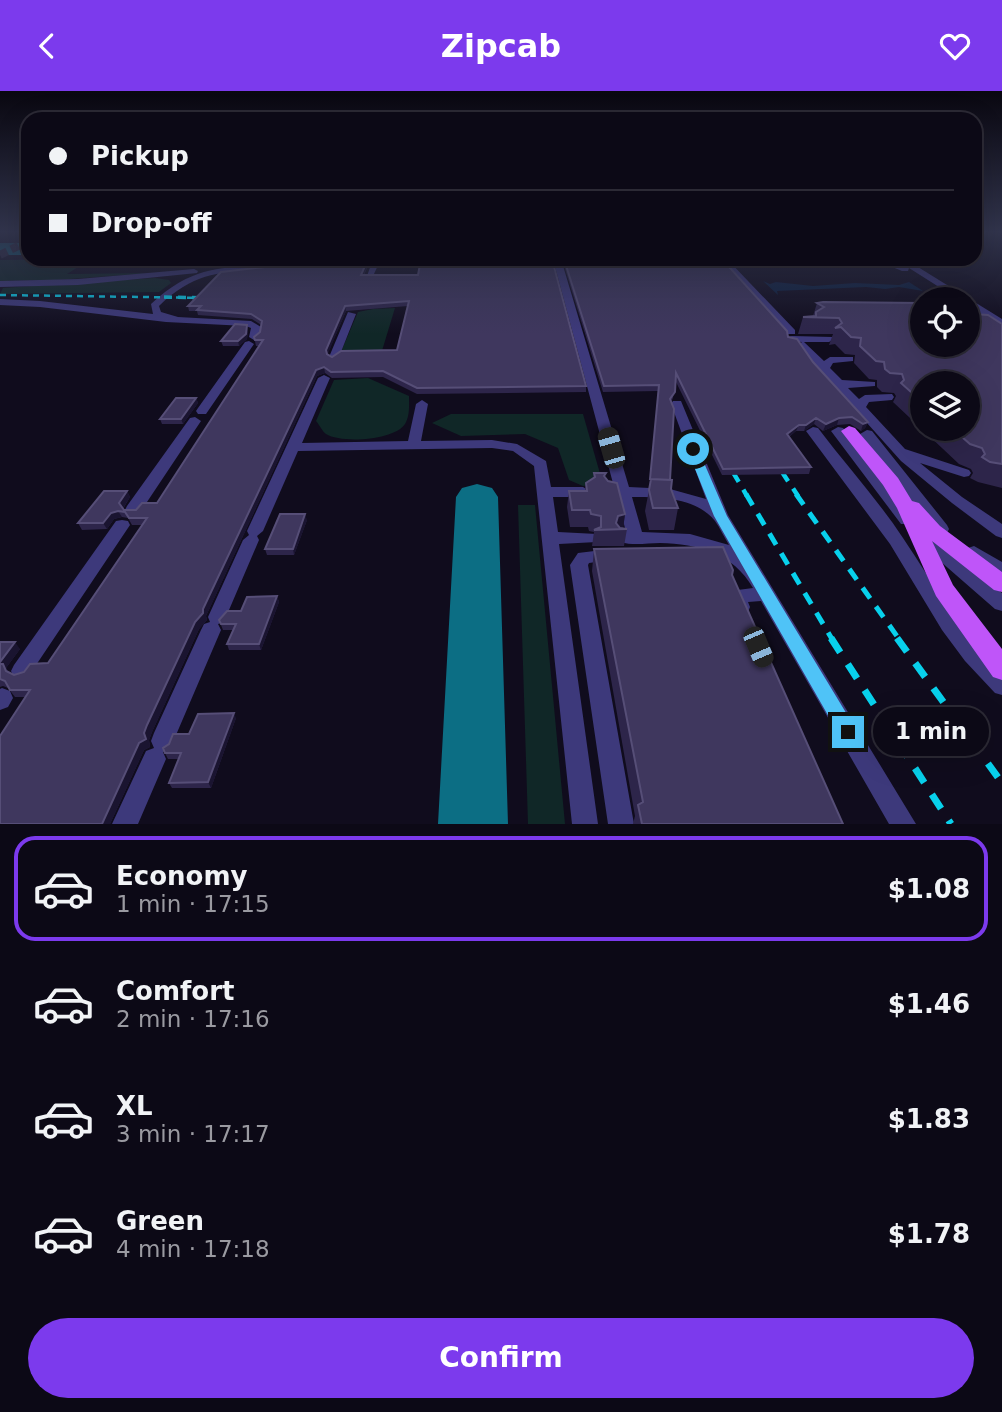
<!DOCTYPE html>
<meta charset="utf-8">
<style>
:root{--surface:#0c0916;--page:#1a1723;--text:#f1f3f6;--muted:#9a9aa1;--line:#2c2a35;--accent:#7c3aed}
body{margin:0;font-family:"DejaVu Sans",sans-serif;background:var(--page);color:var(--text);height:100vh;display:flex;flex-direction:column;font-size:26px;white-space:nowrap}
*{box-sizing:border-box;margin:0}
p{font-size:23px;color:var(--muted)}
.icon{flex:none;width:38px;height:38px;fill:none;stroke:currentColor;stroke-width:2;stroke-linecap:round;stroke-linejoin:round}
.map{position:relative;height:733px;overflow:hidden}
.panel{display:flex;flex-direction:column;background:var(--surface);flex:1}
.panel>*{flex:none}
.hud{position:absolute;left:21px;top:21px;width:961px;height:154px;border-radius:21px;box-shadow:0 7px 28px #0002,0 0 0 2px var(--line);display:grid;align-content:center;height:154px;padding:0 28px;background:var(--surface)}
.tools{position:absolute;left:910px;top:196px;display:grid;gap:14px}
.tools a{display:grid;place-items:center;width:70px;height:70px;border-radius:50%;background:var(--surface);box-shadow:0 7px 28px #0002,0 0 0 2px var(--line);font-size:35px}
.end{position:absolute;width:32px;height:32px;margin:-16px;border:9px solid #4fc3f7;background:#111;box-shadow:0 0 0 4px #111}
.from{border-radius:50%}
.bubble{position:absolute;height:49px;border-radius:24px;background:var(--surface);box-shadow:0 7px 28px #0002,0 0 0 2px var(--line);font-size:23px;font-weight:600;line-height:49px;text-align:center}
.car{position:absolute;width:21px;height:42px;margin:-21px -10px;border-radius:9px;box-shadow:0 0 5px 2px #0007;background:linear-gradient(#222 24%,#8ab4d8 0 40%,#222 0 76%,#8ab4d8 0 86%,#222 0)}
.hud b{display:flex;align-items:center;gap:24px;height:66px;font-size:26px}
.hud b+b{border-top:2px solid var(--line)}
.hud i{width:18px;height:18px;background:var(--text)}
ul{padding:12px 0 0;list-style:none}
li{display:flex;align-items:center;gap:21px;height:105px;margin:0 14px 10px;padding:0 14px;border:4px solid transparent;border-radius:21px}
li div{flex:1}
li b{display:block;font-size:26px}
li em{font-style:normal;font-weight:600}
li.on{border-color:var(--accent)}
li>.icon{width:63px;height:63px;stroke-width:1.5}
.cta{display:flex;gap:14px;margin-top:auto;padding:14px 28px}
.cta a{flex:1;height:80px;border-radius:42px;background:var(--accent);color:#fff;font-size:28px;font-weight:600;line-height:80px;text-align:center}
header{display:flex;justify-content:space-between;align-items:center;height:91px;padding:0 28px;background:var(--accent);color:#fff;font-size:32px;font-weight:600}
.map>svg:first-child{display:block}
</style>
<header><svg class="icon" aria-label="back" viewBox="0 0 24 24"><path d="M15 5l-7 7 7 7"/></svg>Zipcab<svg class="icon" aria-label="heart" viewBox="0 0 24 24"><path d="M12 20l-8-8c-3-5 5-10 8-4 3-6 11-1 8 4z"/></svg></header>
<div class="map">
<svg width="1002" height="733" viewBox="0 0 1002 733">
<rect width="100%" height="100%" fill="#100c1d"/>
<path fill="#102727" d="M 91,168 L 67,183 L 152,182 L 55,189 L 0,190 L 0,169 Z
M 155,187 L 169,189 L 171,192 L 159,201 L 0,203 L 3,197 Z
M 395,217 L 381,263 L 340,263 L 358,221 L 373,218 Z
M 368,287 L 409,305 C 409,314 410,325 405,333 C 395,349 342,353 326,343 C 322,340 319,333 316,330 L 334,289 Z
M 451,323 L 583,323 L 603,393 L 583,395 L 569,389 L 558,357 L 525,343 L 461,345 L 432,332 Z
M 518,414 L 535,414 L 565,733 L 528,733 Z"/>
<path fill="#0d2040" d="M 763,190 L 770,193 L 776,191 L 813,195 L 855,192 L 899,194 L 909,191 L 923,200 L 899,196 L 885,198 L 866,196 L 777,200 L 778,204 Z"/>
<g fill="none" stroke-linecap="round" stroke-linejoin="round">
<path fill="#0c6e84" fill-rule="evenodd" d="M 0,152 L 28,152 L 28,164 L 0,164 Z
M 477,393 L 492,397 L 498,406 L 508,733 L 438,733 L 456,406 L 462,397 Z"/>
<path stroke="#2d283f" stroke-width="8" stroke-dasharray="8 4.5" stroke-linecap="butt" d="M 0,164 L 28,150"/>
<path fill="#3d397b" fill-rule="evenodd" d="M 291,168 L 305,168 C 295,174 280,175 268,177 C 219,183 197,179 159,215 L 161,221 L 178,226 L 251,230 L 261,236 L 259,246 L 254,249 L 249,246 L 251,237 L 246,235 L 166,231 L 40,216 L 0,214 L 0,208 L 40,210 L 153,223 L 151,213 C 202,166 230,182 291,168 Z
M 373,168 L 381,168 L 373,185 L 367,185 Z
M 553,168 L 561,168 L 629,396 L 670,398 L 706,408 L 671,313 L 673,310 L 681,310 L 728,424 L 916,733 L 889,733 L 761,510 L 748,511 L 750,516 L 748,521 L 741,523 L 734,521 L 727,505 L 730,500 L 753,497 C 733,462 698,453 660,452 C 647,452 633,455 621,451 L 619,447 L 621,443 L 626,441 L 617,406 L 608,404 L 605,401 L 608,398 L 614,396 ZM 632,406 C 659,406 696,406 715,430 C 720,437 724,446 729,454 L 690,443 L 642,441 Z
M 719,168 L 727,168 L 795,239 L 795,243 L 787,243 Z
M 873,168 L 885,168 L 905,175 L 895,168 L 905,168 L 1002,228 L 1002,235 L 968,215 L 968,208 L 958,208 L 909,177 L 908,180 L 902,180 Z
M 194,178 L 198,180 L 197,182 L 78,194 L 0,196 L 0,190 L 78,188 Z
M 348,221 L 356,223 L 339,266 L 334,269 L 330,268 L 329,266 Z
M 792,245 L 833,246 L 834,248 L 829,251 L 804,251 L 824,270 L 830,266 L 853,266 L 853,270 L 833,272 L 830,277 L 842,289 L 875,291 L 875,295 L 848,297 L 859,308 L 865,304 L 892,303 L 894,306 L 892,309 L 869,311 L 866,316 L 905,358 L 969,379 L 971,382 L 969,385 L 964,386 L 920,372 L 962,406 L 1002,433 L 1002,447 L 996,445 L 952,412 L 901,370 L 799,256 L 798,254 L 802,251 L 788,250 L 788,246 Z
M 249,250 L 254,253 L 206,323 L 198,323 L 196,320 L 198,317 L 245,251 Z
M 324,284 L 330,287 L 302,352 L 408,350 L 416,313 L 422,309 L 428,313 L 421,350 L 492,349 L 517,353 L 546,370 L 551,396 L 583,396 L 591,401 L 583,406 L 553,406 L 558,441 L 597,443 L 599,447 L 597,451 L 559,453 L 598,733 L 572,733 L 534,375 L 513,360 L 492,357 L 298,360 L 263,440 L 257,445 L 259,449 L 226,526 L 224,531 L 218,533 L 221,539 L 170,658 L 163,661 L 166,668 L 138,733 L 112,733 L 146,660 L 154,657 L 151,650 L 154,642 L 201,539 L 204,533 L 210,531 L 208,526 L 243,449 L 249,444 L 247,440 L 318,287 Z
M 195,326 L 201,330 L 139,423 L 127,423 L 125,419 L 127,415 L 190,327 Z
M 813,336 L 818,337 C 846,374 878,409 903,447 C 935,495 961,540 1002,581 L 1002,604 L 995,602 L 965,570 L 942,539 L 890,453 L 806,340 Z
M 838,336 L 843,337 L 913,425 L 915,429 L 913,433 L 901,433 L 831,340 Z
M 867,339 L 872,340 L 947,434 L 949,438 L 947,442 L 935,442 L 860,343 Z
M 122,429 L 128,430 L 130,434 L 28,586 L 21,589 L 14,586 L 11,580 L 14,574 L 116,430 Z
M 923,440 L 929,442 L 1002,502 L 1002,520 L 995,518 L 917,450 L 915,446 L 917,442 Z
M 974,455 L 1002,471 L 1002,486 L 968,465 L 966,461 L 968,457 Z
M 611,458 L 617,460 L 620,464 L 617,468 L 589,472 L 588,474 L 634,733 L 608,733 L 570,474 L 578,462 Z
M 2,597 L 10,600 L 13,607 L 8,616 L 0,619 L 0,598 Z"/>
<path fill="#bf55f9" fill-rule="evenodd" d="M 849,335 L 855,337 L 898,387 L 912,410 L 919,412 L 940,435 L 1002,481 L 1002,501 L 994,499 L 932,450 L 953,494 L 1002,558 L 1002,589 L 993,586 L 936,505 L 897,417 L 883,394 L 841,340 Z"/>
<path stroke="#08d1ec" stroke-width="2.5" stroke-dasharray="6 5" stroke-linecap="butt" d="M 0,204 L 213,207"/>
<path stroke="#08d1ec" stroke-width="3.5" stroke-dasharray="8 6" stroke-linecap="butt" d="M 164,206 L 213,207"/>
<path stroke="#08d1ec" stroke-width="4.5" stroke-dasharray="10 9" stroke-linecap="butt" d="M 724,366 L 747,405
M 772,366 L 798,405"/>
<path stroke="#08d1ec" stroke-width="5" stroke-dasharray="13 10" stroke-linecap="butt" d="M 746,403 L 832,548
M 796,403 L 899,548"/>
<path stroke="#08d1ec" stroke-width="7" stroke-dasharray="17 14" stroke-linecap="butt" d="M 831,547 L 951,733
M 897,547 L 1002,692"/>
</g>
<path fill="#2d254a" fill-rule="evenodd" d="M 310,168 L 371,168 L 364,184 L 586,295 L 586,301 L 417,303 L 383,286 L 332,287 L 325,282 L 317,285 L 206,525 L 207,529 L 199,538 L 152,641 L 149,649 L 150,656 L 144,659 L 110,733 L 0,733 L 25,606 L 15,606 L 8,597 L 3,595 L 0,596 L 0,551 L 20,558 L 6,577 L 9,582 L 14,584 L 48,572 L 142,434 L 132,434 L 128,427 L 122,426 L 114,428 L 107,438 L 82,439 L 78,432 L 127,400 L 130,406 L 123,418 L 124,419 L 136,419 L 157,412 L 259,255 L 256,255 L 254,246 L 260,241 L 261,234 L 252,228 L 198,224 L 197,220 L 189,220 L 188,215 ZM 408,215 L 397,259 L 332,266 L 327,264 L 346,220 Z
M 562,168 L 721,168 L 788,246 L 813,271 L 868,331 L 865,337 L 861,340 L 850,333 L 837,334 L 823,340 L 814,333 L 804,340 L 796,340 L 789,346 L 811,376 L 809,383 L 722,384 L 675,289 L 673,307 L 671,311 L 670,389 L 671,398 L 678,417 L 674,439 L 649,439 L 645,420 L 650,394 L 658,300 L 603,301 Z
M 748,168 L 875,168 L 874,171 L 759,172 Z
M 817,212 L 974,223 L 1002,233 L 1002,397 L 978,391 L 970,387 L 973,382 L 971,378 L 959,373 L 893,311 L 896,305 L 894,302 L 882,301 L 877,296 L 877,289 L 869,288 L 854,272 L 855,264 L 845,263 L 835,253 L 829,254 L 833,243 L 798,243 L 803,226 L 813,225 ZM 922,292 L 968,338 L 922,338 Z
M 248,239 L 247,248 L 239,255 L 223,255 L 221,250 Z
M 196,307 L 198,312 L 183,333 L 162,333 L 160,328 Z
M 594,382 L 605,386 L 625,423 L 623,437 L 627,438 L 624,455 L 592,455 L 594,441 L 589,440 L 588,436 L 570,436 L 567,416 L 569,400 L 585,400 L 586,392 L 593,387 Z
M 307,429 L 294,464 L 267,464 L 265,458 Z
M 594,458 L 732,484 L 843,733 L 633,733 L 635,725 L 592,480 Z
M 277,505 L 279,511 L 261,559 L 229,559 L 227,553 L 233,539 L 223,539 L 219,529 Z
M 236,627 L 211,697 L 172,697 L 169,692 L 179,668 L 168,668 L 165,662 L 189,643 Z"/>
<path fill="#1a1430" d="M 368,168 L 371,168 L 361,189 L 361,184 Z
M 345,215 L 346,220 L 327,265 L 326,259 Z
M 247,234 L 248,239 L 247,248 L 239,255 L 238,250 Z
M 324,276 L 325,282 L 317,285 L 206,525 L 207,529 L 199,538 L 152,641 L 149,649 L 150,656 L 144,659 L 110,733 L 102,733 L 195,531 L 316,279 Z
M 196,307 L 198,312 L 183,333 L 181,328 Z
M 816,327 L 814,333 L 804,340 L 806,334 Z
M 839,327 L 837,334 L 823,340 L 826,333 Z
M 868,331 L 865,337 L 861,340 L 863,333 Z
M 799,334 L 796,340 L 785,349 L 787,343 Z
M 127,400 L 130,406 L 122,419 L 119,412 Z
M 118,420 L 122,426 L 114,428 L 107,438 L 103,432 L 111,422 Z
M 305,423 L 307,429 L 294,464 L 293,458 Z
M 625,423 L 623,438 L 615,438 L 618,425 Z
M 277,505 L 279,511 L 261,559 L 259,553 Z
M 15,551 L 20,558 L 6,577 L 12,587 L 0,575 L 0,571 Z
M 234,622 L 236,627 L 211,697 L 208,691 Z"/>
<path fill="#3f375e" stroke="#564e77" stroke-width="2" fill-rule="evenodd" d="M 310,168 L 368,168 L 361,184 L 418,184 L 421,168 L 552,168 L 586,295 L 417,297 L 383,280 L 331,281 L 324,276 L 316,279 L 203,518 L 203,522 L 195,531 L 147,634 L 144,642 L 146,648 L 139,652 L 102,733 L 0,733 L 0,645 L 30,599 L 10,599 L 5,590 L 0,588 L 0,573 L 3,573 L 6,580 L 14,584 L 24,581 L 30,573 L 48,572 L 147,427 L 129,427 L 125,421 L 118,420 L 111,422 L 103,432 L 78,432 L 104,400 L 127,400 L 119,412 L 124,419 L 136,419 L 142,412 L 157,412 L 263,249 L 255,249 L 254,246 L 260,241 L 262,230 L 251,223 L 197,219 L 201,215 L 188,215 L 221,181 L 300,172 ZM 409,210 L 397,259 L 341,260 L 332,266 L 327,263 L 326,259 L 345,215 Z
M 564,168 L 722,168 L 787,240 L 788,246 L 797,248 L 813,271 L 868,331 L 863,333 L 852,326 L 839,327 L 826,333 L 816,327 L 806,334 L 799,334 L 787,343 L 811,376 L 723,378 L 676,282 L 675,301 L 670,308 L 674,318 L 670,389 L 650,388 L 659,294 L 604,295 Z
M 823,211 L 922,212 L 922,254 L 968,254 L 968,212 L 975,216 L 974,223 L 988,224 L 1002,233 L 1002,373 L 990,371 L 982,366 L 985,363 L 982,357 L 970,353 L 953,338 L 968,338 L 968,292 L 922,292 L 922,311 L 901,292 L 904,289 L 902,283 L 890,282 L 885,278 L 884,271 L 876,270 L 860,255 L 861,247 L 851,246 L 841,236 L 835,237 L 842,232 L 839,227 L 803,226 L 816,225 L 816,221 L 824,216 L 817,212 Z
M 235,233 L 247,234 L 246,243 L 238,250 L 221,250 Z
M 176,307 L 196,307 L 181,328 L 160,328 Z
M 594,382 L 606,382 L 604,385 L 608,390 L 617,392 L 625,423 L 618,425 L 616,432 L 620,437 L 627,438 L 594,439 L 601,436 L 601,425 L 591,423 L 590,419 L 572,419 L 569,400 L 587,400 L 586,392 L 595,386 Z
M 651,388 L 672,389 L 671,398 L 678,417 L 653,417 L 649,399 Z
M 280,423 L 305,423 L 293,458 L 265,458 Z
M 723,456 L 733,479 L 732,484 L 843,733 L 642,733 L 638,714 L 643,711 L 594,458 Z
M 277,505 L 259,553 L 227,553 L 236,533 L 221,533 L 219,529 L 227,520 L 241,520 L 247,506 Z
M 0,551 L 15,551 L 0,571 Z
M 234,622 L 208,691 L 169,692 L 181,662 L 165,662 L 163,657 L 169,653 L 173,643 L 189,643 L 198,623 Z"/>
<linearGradient id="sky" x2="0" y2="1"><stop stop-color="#090710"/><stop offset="0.58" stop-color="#31344c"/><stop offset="1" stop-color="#31344c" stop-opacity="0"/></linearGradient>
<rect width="1002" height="243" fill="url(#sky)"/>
<path fill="#4fc3f7" d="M 689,356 L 698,358 L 727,425 L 854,635 L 857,641 L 854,647 L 848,650 L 841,647 L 714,425 L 687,358 Z"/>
</svg>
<div class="tools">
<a><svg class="icon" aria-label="locate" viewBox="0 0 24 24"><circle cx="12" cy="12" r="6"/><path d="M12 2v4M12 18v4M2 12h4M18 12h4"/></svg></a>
<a><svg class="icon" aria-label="layers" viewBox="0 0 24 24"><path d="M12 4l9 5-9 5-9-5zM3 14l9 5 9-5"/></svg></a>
</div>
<i class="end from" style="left:693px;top:358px"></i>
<i class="end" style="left:848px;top:641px"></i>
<div class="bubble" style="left:873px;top:616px;width:116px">1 min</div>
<i class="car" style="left:611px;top:357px;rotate:344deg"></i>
<i class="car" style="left:758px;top:556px;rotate:157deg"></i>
<div class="hud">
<b><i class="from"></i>Pickup</b>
<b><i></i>Drop-off</b>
</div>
</div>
<section class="panel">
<ul>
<li class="on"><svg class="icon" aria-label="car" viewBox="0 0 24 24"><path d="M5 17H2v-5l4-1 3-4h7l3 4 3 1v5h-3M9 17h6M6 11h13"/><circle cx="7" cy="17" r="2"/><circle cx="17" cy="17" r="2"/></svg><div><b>Economy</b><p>1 min · 17:15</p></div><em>$1.08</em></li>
<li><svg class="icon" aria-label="car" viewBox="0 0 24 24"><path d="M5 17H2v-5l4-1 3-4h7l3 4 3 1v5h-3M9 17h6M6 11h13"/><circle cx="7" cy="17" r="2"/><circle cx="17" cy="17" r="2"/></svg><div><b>Comfort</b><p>2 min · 17:16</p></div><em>$1.46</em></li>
<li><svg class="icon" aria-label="car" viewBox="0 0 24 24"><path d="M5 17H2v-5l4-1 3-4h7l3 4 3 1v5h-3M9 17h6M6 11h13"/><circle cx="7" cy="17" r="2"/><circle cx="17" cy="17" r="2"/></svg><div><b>XL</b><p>3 min · 17:17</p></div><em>$1.83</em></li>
<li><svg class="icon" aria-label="car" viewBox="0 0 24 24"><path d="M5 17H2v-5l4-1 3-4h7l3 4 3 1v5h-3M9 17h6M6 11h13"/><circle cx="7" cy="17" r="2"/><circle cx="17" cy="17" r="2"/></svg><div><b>Green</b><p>4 min · 17:18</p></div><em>$1.78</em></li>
</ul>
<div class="cta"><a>Confirm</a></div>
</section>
